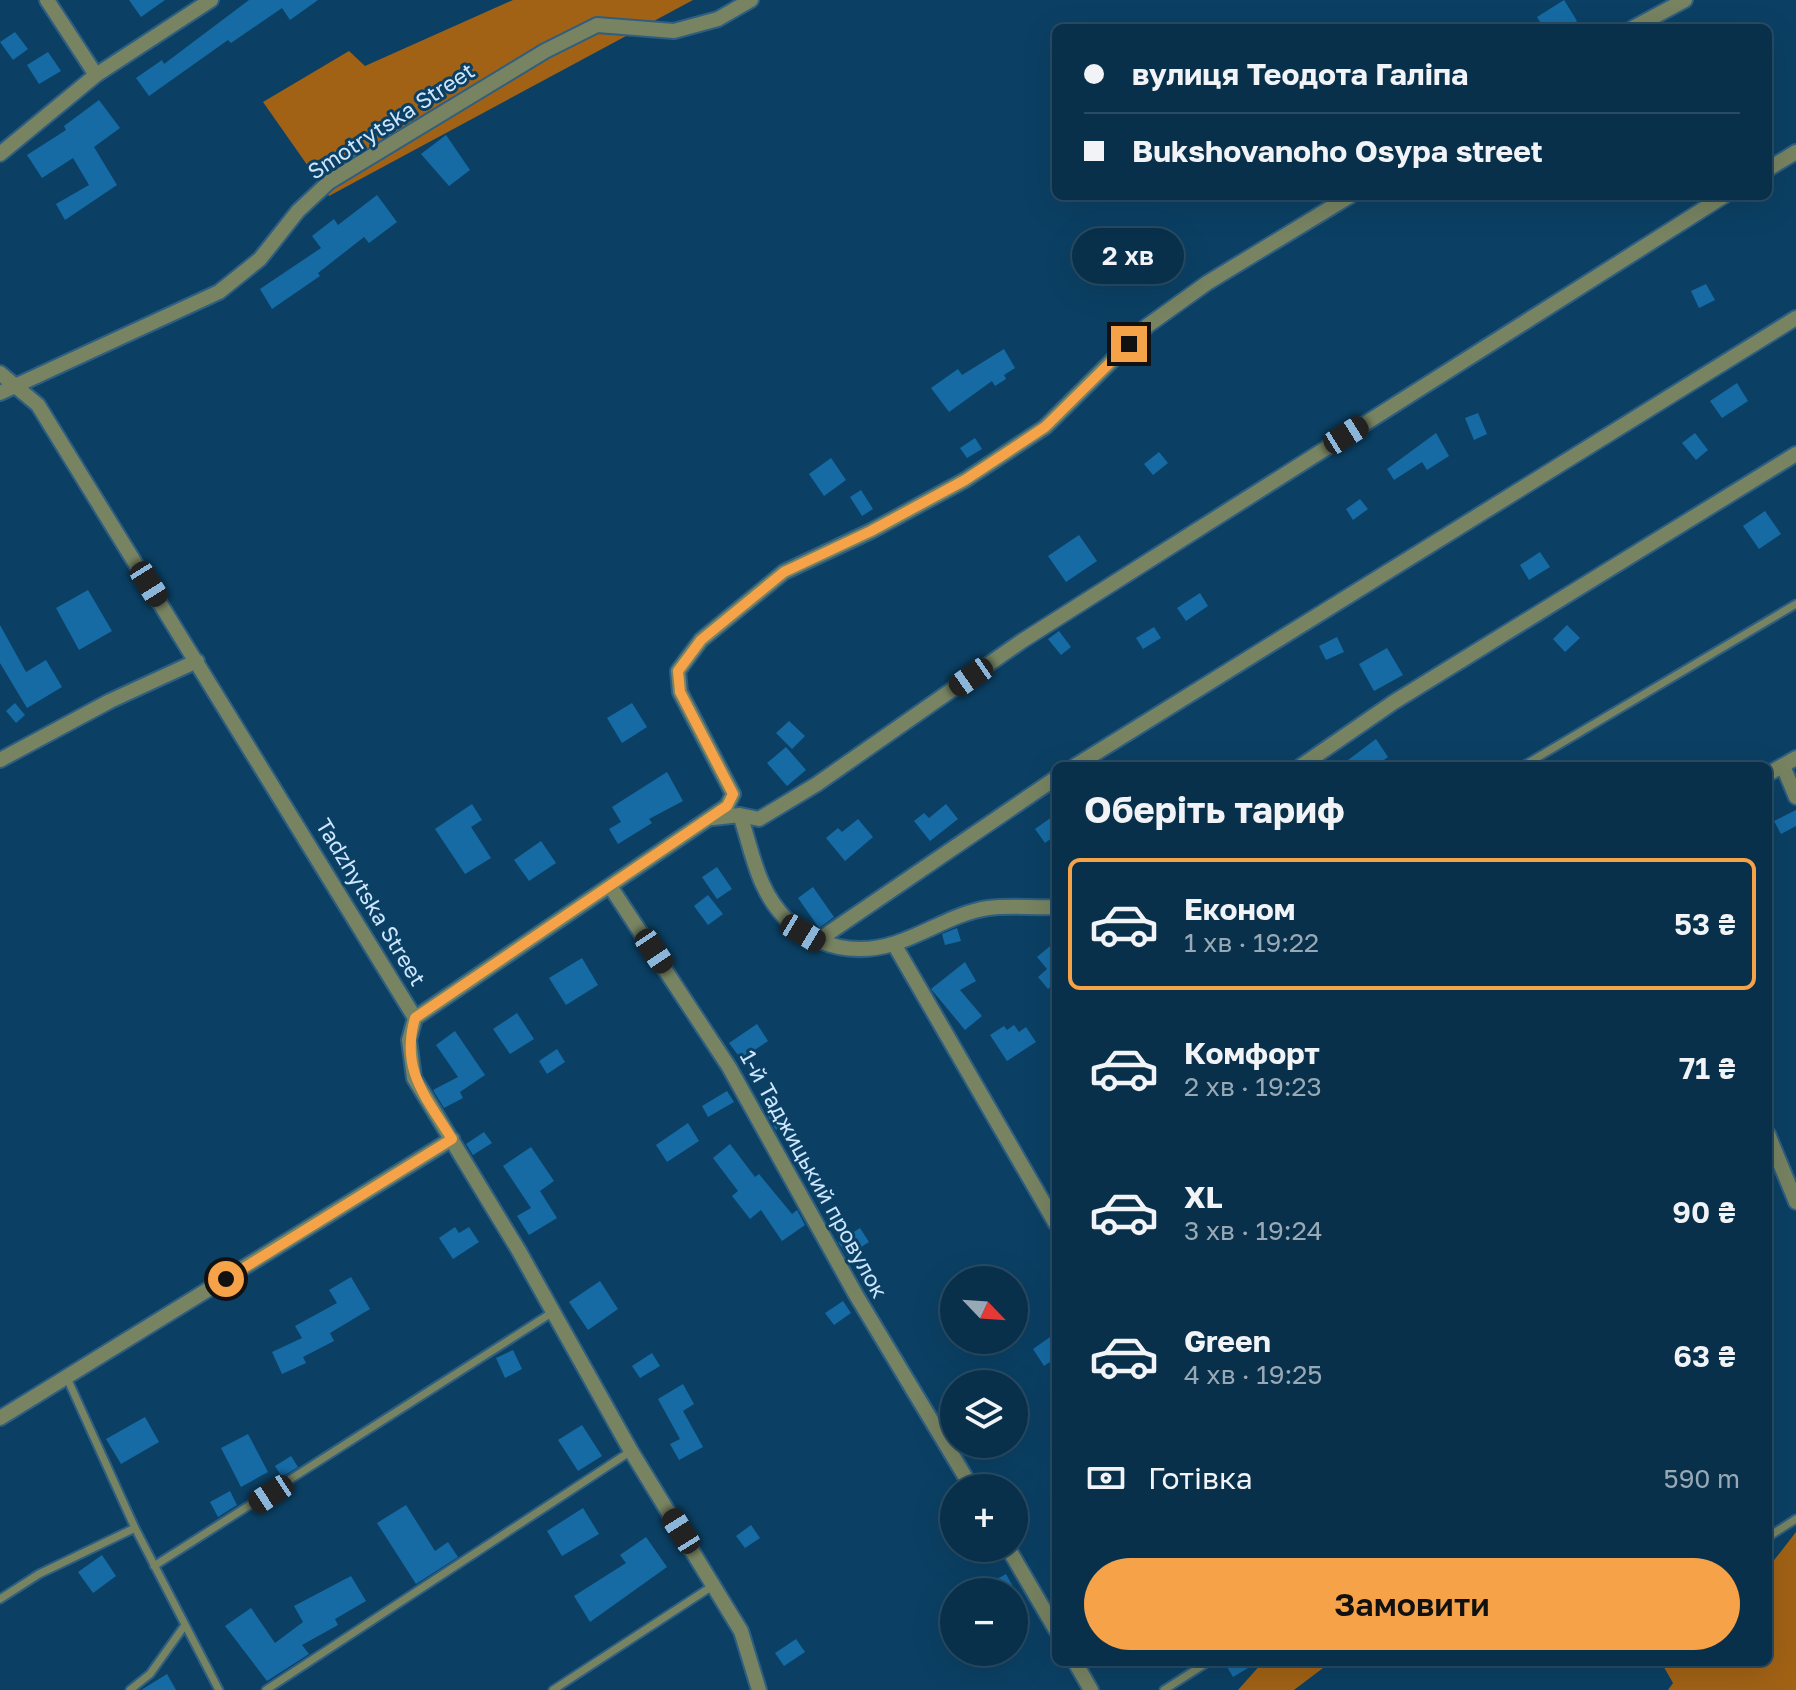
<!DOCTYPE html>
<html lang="uk">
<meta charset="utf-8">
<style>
:root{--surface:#08304b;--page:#113852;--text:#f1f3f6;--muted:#98a9b5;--line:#294b63;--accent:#f6a248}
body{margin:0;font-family:"Golos Text",sans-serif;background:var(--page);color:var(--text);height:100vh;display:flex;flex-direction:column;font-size:30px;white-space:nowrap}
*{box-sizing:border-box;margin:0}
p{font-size:26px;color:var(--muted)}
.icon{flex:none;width:44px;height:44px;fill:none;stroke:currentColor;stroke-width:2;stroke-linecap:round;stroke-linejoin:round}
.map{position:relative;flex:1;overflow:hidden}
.details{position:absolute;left:1052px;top:762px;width:720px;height:904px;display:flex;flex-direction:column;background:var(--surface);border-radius:12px;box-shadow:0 8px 32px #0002,0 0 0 2px var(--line)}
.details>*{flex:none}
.hud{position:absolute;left:1052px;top:24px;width:720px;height:176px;border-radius:12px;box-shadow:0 8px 32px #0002,0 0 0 2px var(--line);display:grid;align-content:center;height:176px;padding:0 32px;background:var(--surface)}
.needle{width:52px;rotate:115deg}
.tools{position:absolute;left:940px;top:1266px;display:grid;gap:16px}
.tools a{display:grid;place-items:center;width:88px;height:88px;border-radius:50%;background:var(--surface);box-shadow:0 8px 32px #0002,0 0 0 2px var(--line);font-size:40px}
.end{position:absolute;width:36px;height:36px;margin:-18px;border:10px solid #f6a248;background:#111;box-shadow:0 0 0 4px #111}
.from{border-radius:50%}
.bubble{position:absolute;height:56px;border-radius:28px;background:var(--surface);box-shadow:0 8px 32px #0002,0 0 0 2px var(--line);font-size:26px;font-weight:600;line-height:56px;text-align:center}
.car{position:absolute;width:24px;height:48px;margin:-24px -12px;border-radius:10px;box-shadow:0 0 6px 2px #0007;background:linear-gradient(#222 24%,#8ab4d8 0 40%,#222 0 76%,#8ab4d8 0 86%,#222 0)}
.hud b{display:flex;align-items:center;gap:28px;height:76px;font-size:30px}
.hud b+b{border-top:2px solid var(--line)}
.hud i{width:20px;height:20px;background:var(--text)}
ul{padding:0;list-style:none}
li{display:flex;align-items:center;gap:24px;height:132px;margin:0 16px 12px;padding:0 16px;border:4px solid transparent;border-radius:12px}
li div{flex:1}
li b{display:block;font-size:30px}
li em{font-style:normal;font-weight:600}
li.selected{border-color:var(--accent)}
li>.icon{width:72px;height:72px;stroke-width:1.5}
h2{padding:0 32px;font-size:36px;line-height:96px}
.pay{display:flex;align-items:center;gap:20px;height:88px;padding:0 32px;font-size:30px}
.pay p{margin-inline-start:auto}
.action{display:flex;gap:16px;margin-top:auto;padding:16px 32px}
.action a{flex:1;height:92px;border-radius:48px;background:var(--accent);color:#111;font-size:32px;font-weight:600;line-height:92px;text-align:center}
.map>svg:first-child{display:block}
</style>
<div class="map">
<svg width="1796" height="1690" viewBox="0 0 1796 1690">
<rect width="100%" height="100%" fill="#0b4064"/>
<path fill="#a16215" d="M 513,0 L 693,0 L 329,196 L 263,102 L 349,51 L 365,66 Z
M 1796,1532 L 1796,1690 L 1668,1690 L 1673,1683 L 1661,1662 L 1768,1662 L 1768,1568 Z
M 1263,1662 L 1331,1662 L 1294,1690 L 1238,1690 Z"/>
<path fill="#166ba4" d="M 129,0 L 165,0 L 141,17 Z
M 249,0 L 318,0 L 290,20 L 282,8 L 231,43 L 228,40 L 149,96 L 136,78 L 162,60 L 164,64 Z
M 1564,0 L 1577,21 L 1567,28 L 1544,28 L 1537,17 Z
M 15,32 L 28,49 L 13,60 L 0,42 Z
M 48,52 L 61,71 L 39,84 L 27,65 Z
M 99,100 L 120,128 L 94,147 L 117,185 L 65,220 L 56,204 L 89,185 L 73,158 L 42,178 L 27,155 L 66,130 L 64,126 Z
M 446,135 L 470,170 L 449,186 L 421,154 Z
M 377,195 L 397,222 L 369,243 L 364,237 L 318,273 L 320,276 L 272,309 L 260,289 L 321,248 L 312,236 L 334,219 L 338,225 Z
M 1706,284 L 1715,300 L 1699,308 L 1691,291 Z
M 1004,349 L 1015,368 L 1004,375 L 1006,379 L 995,386 L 992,381 L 949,412 L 931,388 L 958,369 L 962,375 Z
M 1737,383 L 1748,401 L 1722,418 L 1710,401 Z
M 1478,413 L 1487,434 L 1474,440 L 1465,418 Z
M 1436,433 L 1449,456 L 1427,470 L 1422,462 L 1394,480 L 1387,469 Z
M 1695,433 L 1708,450 L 1696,460 L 1682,443 Z
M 975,438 L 982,449 L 967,458 L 960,448 Z
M 1159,452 L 1168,463 L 1153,475 L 1144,464 Z
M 831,458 L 846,480 L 824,496 L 809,474 Z
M 861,490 L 873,509 L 862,516 L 850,497 Z
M 1360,499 L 1368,509 L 1353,520 L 1346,509 Z
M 1765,511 L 1781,534 L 1759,549 L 1743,526 Z
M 1079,535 L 1097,561 L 1066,582 L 1048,556 Z
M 1540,552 L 1550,567 L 1529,580 L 1520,565 Z
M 88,590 L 112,631 L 79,650 L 56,608 Z
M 1200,593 L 1208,606 L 1186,621 L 1177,608 Z
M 0,625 L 26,672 L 46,660 L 62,687 L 27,708 L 0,663 Z
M 1567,625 L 1580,638 L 1565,652 L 1553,639 Z
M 1154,627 L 1161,638 L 1143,649 L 1136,638 Z
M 1059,631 L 1071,647 L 1061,655 L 1048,639 Z
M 1337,637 L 1344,652 L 1326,660 L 1319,646 Z
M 1387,648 L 1403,675 L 1374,691 L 1359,664 Z
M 15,703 L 25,715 L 16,723 L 6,711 Z
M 632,703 L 647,727 L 622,743 L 607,718 Z
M 789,721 L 805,736 L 792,749 L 776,733 Z
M 1376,739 L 1388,757 L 1376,766 L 1340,766 Z
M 786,747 L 806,770 L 787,786 L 767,763 Z
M 667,772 L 683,801 L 649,819 L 652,823 L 618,844 L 609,829 L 621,822 L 612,807 Z
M 472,804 L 482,820 L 471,827 L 491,858 L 465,874 L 435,829 Z
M 946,804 L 958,819 L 930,841 L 914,821 L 924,813 L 929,818 Z
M 1796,810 L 1796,826 L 1781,834 L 1774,821 Z
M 1056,814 L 1056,835 L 1045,843 L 1035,829 Z
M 858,819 L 873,837 L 845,861 L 826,838 L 838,828 L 842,832 Z
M 541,841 L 556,863 L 529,881 L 514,860 Z
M 717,867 L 732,889 L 717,899 L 702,877 Z
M 813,887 L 834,917 L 819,928 L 798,898 Z
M 708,895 L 723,914 L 708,925 L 694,906 Z
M 957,928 L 961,941 L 945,945 L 942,934 Z
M 1056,941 L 1056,982 L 1048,989 L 1038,977 L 1047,969 L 1037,957 Z
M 582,958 L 598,985 L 566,1005 L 549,978 Z
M 965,962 L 976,981 L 960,990 L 982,1016 L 965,1030 L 931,989 Z
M 517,1013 L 534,1039 L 510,1054 L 493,1029 Z
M 757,1024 L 768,1041 L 741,1059 L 729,1043 Z
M 1014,1025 L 1019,1032 L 1026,1027 L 1036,1042 L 1007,1061 L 990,1035 L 1004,1026 L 1007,1030 Z
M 455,1031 L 485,1075 L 460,1092 L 463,1098 L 444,1108 L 433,1090 L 458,1077 L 436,1045 Z
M 557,1049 L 565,1062 L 547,1074 L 539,1061 Z
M 727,1091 L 734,1102 L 708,1117 L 702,1106 Z
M 779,1105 L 790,1121 L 776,1130 L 766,1113 Z
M 688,1123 L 699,1141 L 667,1162 L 656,1145 Z
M 484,1132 L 492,1143 L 473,1155 L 466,1144 Z
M 730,1144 L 755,1177 L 759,1174 L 792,1214 L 797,1210 L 805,1225 L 782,1241 L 761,1210 L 750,1219 L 732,1196 L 738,1191 L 713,1158 Z
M 531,1147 L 554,1181 L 540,1191 L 557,1218 L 529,1235 L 517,1216 L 531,1208 L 503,1166 Z
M 455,1227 L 459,1233 L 469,1227 L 479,1242 L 453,1259 L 439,1238 Z
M 860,1228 L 869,1242 L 847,1256 L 838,1242 Z
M 351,1277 L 370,1309 L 330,1333 L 334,1341 L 303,1357 L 306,1363 L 282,1374 L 272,1352 L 302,1338 L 295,1326 L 337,1303 L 329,1290 Z
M 600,1281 L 618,1309 L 588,1330 L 569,1302 Z
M 843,1301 L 851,1313 L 834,1325 L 825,1313 Z
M 1050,1337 L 1056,1346 L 1056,1358 L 1044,1366 L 1033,1349 Z
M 513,1350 L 522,1369 L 505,1378 L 496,1358 Z
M 652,1353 L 660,1366 L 640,1378 L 632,1366 Z
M 683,1384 L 694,1404 L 683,1411 L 703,1447 L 679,1460 L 670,1444 L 680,1439 L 658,1399 Z
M 145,1417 L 159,1442 L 121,1464 L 106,1439 Z
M 582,1425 L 602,1456 L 578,1471 L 558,1440 Z
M 248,1434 L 268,1472 L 241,1487 L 221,1448 Z
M 291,1456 L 298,1467 L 282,1477 L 275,1466 Z
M 230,1491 L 237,1505 L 218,1517 L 210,1502 Z
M 406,1505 L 435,1551 L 448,1542 L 458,1557 L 416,1584 L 377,1523 Z
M 583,1508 L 599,1534 L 562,1556 L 547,1531 Z
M 751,1525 L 760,1538 L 745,1548 L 736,1536 Z
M 646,1537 L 667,1567 L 590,1622 L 574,1596 L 626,1563 L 620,1555 Z
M 102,1555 L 116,1576 L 93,1593 L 78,1572 Z
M 1006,1574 L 1016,1592 L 974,1592 Z
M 351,1576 L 366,1601 L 335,1619 L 338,1625 L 302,1645 L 309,1654 L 267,1681 L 225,1626 L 251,1608 L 275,1643 L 303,1622 L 294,1606 Z
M 796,1639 L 805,1652 L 784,1666 L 775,1653 Z
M 1224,1662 L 1258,1662 L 1233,1677 Z
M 167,1674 L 176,1690 L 141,1690 Z"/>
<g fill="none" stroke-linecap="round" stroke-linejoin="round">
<defs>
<path id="service" d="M 1523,766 L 1796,604
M 67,1378 L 135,1528 L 219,1690
M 1768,1537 L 1796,1519
M 154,1566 L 553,1312
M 0,1599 L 39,1574 L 135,1528
M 130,1690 L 150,1674 L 185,1625
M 266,1690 L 631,1451
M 553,1690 L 714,1585
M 1164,1690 L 1208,1662"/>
<path id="minor" d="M 47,0 L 96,75
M 1633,28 L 1685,0
M 0,154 L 96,75 L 211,0
M 1768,169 L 1796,152
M 0,373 L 38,405 L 415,1018 L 409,1040 L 414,1078 L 519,1251 L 631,1451 L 741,1631 L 759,1690
M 0,393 L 219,292 L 260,259 L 298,211 L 329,182 L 545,51 L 597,25 L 674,31 L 718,19 L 751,0
M 0,760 L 110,701 L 197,661
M 1075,766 L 1796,318
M 1301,766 L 1394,702 L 1796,454
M 1783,766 L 1796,797
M 1768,774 L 1796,758
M 740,815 C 748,838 753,864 763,885 C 787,937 841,961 896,943 C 927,933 955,913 988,908 C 1010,905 1034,908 1056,907
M 713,818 L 740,815 L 759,819 L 817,784 L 1022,641 L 1724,196
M 610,886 L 729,1067 L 856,1295 L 972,1488
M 817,941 L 1056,778
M 894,944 L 1056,1224
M 415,1018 L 727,806 L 733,794 L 680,692 L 678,671 L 701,640 L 784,572 L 871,531 L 965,480 L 1045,427 L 1147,326 L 1207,283 L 1350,196
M 1768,1134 L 1796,1202
M 0,1418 L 452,1139
M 1008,1548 L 1056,1630
M 1075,1662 L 1091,1690"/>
</defs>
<use href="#service" stroke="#2e5e80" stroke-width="11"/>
<use href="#minor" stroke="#2e5e80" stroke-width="18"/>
<use href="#service" stroke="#778361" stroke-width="7"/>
<use href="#minor" stroke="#778361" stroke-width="14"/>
</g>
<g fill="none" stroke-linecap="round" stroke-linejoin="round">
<path stroke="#f6a248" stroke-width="10" d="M 226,1279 L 452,1139 C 426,1097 400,1070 415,1018 L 727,806 L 733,794 L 680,692 L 678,671 L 701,640 L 784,572 L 871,531 L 965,480 L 1045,427 L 1129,344"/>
</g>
<g text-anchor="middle" stroke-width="6" stroke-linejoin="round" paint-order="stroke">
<g font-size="22" fill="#cde6fd" stroke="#0b4064">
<text transform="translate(391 121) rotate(-33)" y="8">Smotrytska Street</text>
<text transform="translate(371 902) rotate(59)" y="8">Tadzhytska Street</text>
<text transform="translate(814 1174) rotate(61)" y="8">1-й Таджицький провулок</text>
</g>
</g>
</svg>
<div class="tools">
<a><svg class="needle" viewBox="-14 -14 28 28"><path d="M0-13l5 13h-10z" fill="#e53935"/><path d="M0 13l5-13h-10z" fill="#98a9b5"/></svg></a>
<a><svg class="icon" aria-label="layers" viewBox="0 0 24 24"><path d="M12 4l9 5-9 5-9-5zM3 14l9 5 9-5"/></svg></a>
<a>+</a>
<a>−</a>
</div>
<i class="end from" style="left:226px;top:1279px"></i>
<i class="end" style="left:1129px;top:344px"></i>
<div class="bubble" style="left:1072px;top:228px;width:112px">2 хв</div>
<i class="car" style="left:1346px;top:435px;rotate:58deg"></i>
<i class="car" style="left:149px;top:584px;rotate:148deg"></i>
<i class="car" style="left:971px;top:677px;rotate:235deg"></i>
<i class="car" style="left:803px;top:933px;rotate:121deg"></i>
<i class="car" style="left:654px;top:951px;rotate:146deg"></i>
<i class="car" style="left:271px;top:1494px;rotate:237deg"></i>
<i class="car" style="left:681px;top:1531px;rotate:328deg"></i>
<div class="hud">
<b><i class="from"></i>вулиця Теодота Галіпа</b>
<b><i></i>Bukshovanoho Osypa street</b>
</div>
<section class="details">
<h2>Оберіть тариф</h2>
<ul>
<li class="selected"><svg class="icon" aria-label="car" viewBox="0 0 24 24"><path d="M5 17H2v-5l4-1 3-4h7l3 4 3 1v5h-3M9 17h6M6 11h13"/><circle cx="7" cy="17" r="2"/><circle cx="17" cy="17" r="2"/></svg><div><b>Економ</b><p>1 хв · 19:22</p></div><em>53 ₴</em></li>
<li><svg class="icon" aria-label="car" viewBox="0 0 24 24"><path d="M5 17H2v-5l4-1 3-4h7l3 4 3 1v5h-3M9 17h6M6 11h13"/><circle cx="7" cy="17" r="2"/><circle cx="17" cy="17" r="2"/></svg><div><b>Комфорт</b><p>2 хв · 19:23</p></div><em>71 ₴</em></li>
<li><svg class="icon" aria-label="car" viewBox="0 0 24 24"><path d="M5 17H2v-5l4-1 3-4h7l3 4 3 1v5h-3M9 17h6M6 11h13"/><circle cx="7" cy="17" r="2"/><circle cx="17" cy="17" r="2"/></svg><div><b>XL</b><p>3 хв · 19:24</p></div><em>90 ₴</em></li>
<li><svg class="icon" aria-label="car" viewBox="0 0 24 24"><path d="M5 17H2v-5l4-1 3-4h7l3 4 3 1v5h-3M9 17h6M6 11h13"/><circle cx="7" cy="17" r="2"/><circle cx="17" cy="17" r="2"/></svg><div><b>Green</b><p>4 хв · 19:25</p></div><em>63 ₴</em></li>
</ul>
<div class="pay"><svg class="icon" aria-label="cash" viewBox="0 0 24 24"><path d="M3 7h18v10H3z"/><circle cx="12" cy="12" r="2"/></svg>Готівка<p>590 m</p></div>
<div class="action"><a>Замовити</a></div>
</section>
</div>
